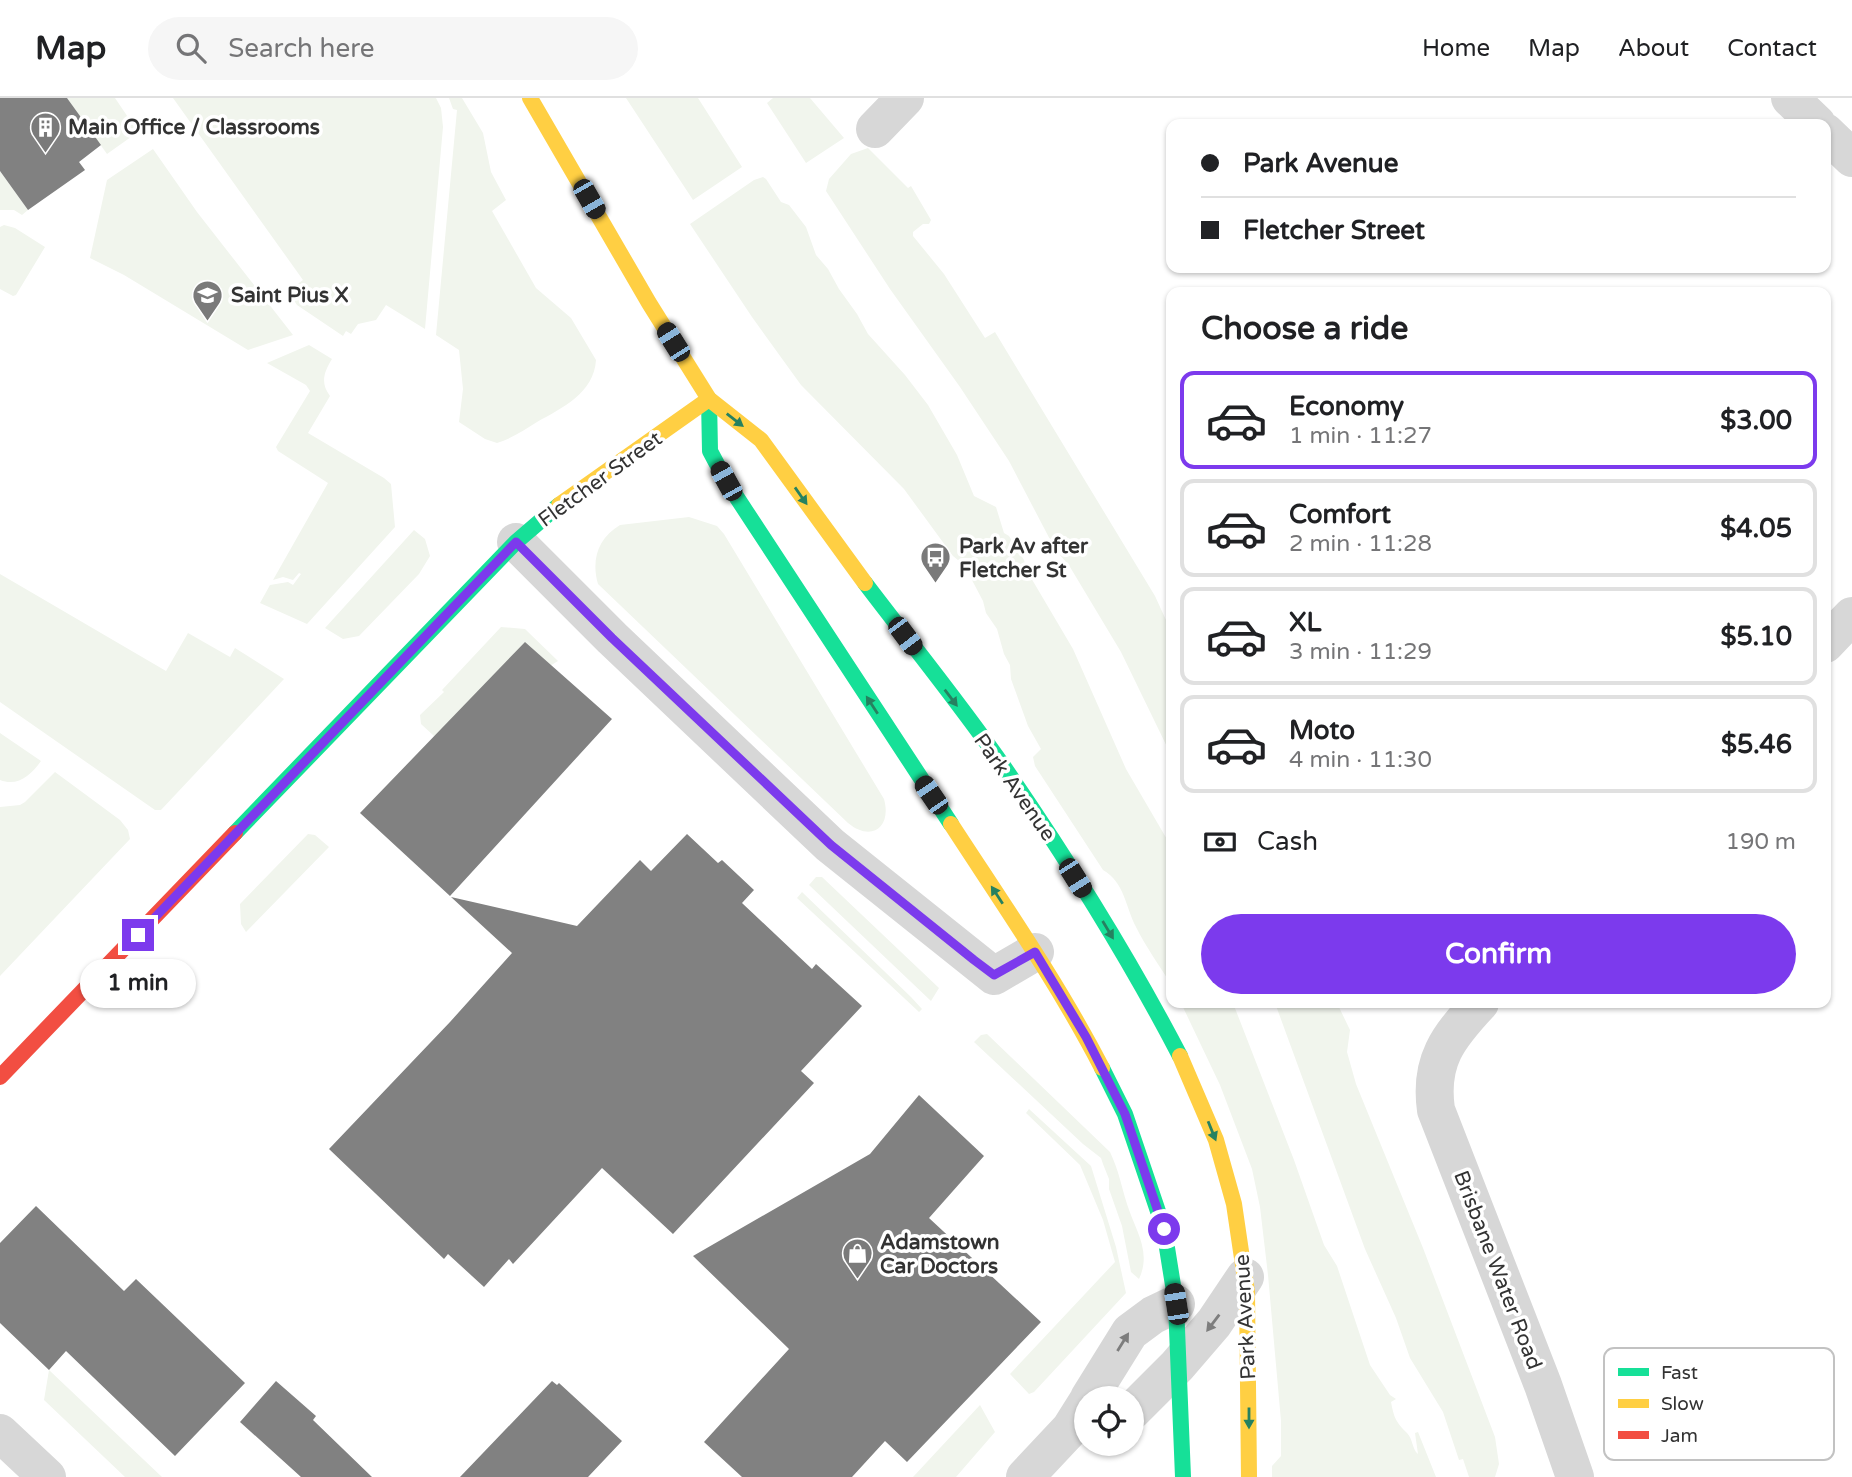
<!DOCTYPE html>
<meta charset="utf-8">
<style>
:root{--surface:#fff;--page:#f6f6f6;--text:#202124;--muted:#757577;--line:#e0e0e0;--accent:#7c3aed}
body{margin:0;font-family:"Varela Round",sans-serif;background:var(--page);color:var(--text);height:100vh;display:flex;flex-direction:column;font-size:26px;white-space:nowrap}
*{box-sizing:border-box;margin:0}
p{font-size:23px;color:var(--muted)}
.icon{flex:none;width:38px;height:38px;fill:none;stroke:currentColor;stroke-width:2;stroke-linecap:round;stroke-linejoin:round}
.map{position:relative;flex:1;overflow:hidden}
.panel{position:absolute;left:1166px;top:189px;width:665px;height:721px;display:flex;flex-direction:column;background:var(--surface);border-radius:14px;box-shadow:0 2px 5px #0004}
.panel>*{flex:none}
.top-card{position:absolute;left:1166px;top:21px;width:665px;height:154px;border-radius:14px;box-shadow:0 2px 5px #0004;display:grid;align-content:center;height:154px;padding:0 35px;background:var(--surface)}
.tools{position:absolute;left:1074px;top:1288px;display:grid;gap:14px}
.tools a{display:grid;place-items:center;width:70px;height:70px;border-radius:50%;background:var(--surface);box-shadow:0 2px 5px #0004;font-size:35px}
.end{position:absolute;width:32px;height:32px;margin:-16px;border:9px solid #7c3aed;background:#fff;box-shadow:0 0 0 4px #fff}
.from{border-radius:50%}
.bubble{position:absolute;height:49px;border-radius:24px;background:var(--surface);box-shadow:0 2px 5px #0004;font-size:23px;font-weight:700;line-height:49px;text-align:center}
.car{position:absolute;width:21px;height:42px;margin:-21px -10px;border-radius:9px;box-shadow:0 0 5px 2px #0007;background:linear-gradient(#222 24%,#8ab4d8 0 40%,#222 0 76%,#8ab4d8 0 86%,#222 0)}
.top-card b{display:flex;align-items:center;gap:24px;height:66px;font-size:26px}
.top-card b+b{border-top:2px solid var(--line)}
.top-card i{width:18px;height:18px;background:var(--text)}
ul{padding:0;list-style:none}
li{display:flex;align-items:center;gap:21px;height:98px;margin:0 14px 10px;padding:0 21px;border:4px solid var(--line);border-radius:14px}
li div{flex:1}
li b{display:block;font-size:26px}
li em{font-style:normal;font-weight:700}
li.active{border-color:var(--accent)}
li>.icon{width:63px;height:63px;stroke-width:1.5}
h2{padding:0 35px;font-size:32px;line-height:84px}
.pay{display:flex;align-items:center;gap:18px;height:77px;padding:0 35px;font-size:26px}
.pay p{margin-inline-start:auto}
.primary-button{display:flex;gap:14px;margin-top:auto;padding:14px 35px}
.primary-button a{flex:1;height:80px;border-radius:42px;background:var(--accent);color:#fff;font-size:28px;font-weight:700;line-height:80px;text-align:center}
header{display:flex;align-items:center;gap:42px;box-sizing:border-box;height:98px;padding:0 35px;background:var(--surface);border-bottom:2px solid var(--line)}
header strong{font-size:33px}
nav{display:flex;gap:38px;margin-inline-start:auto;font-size:24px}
.search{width:490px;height:63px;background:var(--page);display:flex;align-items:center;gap:18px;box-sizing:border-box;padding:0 24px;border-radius:38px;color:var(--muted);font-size:26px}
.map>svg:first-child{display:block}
</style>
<header>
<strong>Map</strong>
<div class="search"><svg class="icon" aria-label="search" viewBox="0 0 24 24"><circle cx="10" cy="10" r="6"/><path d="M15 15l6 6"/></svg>Search here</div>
<nav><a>Home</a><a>Map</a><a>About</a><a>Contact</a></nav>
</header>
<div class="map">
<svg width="1852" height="1379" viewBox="0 0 1852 1379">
<rect width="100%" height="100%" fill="#fff"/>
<path fill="#f1f5ed" d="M 67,0 L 115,0 L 138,34 L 107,56 Z
M 173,0 L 436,0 L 441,10 L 443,29 L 425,231 L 386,207 L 376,222 L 358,226 L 351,236 L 346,233 L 343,238 L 297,207 L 288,193 L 303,182 Z
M 449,0 L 462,0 L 483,35 L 491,74 L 506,102 L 492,113 L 536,190 L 571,220 L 596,262 C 594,295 562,310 537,324 C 524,332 511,341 497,345 L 485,341 L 459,324 L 463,291 L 459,252 L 436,237 L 457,12 L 453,11 Z
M 626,0 L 698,0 L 742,69 L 693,102 Z
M 773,0 L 810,0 L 844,40 L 806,65 L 767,5 Z
M 868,50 L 908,90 L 911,88 L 931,122 L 929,126 L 923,126 L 913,134 L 913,138 L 944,176 L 985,240 L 995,234 L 1155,498 L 1171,533 L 1171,657 L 1121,554 L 1070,469 L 1055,451 L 1009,363 L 960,289 L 890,191 L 826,93 L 829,81 L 851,56 Z
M 153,51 L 197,114 L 293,237 L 248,252 L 124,177 L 90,160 L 107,82 Z
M 0,73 L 28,112 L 22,117 L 14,112 L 0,112 Z
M 763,79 L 766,81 L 781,104 L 789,107 L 806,129 L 816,157 L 828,171 L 839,191 L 857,216 L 868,236 L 905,277 L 928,307 L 957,357 L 974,398 L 996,409 L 1004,435 L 1009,438 L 1024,462 L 1027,473 L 1073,551 L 1126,671 L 1168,743 L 1171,756 L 1171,886 C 1159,867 1146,849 1136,829 C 1125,808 1125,785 1103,772 L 1035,668 L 1033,659 L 1041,651 L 1028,628 L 1011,581 L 1010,567 L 1004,556 L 997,531 L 986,515 L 983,503 L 964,467 L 953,458 L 904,391 L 801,287 L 752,219 L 690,126 L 754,82 Z
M 4,127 L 15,130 L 45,149 L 16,197 L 13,198 L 0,191 L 0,129 Z
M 309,247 L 332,261 C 324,274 320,285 330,298 L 308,335 L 384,380 L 391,386 L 395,429 L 307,526 L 260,505 L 270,487 L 288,484 L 293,487 L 301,476 L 299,475 L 293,482 L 283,479 L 273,482 L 328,385 L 278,353 L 276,349 L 310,293 L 306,287 L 267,265 Z
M 689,419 L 717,428 L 724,436 L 884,701 C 892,730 871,744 848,725 L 598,486 C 591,462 598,440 620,427 Z
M 414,432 L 425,441 L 430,458 L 419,476 L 359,538 L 343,541 L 325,530 Z
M 0,476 L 166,573 L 188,535 L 230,559 L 235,550 L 284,581 L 161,712 L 155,712 L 0,604 Z
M 501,529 L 525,531 L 558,563 L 434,638 L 421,626 L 420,617 L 444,594 L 442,592 Z
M 0,635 L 41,663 C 31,677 18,689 0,682 Z
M 55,674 L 120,722 L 128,732 L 130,741 L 0,878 L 0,709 L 20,707 L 25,704 Z
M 308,736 L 315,737 L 329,749 L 246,834 L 241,826 L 240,806 Z
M 816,779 L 822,779 L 939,890 L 931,903 L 809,787 Z
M 802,794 L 911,899 L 922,911 L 919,914 L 797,800 Z
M 1181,905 L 1233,905 L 1294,1062 L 1324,1147 L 1337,1168 L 1370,1267 L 1390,1297 L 1396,1301 L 1391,1304 C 1394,1320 1396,1324 1407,1335 C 1413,1341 1412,1351 1418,1356 L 1415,1335 L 1418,1334 L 1436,1379 L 1272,1379 L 1272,1368 L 1281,1358 L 1281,1323 L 1268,1177 L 1260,1109 L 1252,1071 L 1220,987 Z
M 1275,905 L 1337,905 L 1350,932 L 1347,954 L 1356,986 L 1423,1150 L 1495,1339 L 1499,1366 L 1495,1379 L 1469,1379 L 1463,1361 L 1459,1362 L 1443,1314 L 1410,1260 L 1396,1220 L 1365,1151 Z
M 987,936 L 1110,1054 C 1119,1073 1121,1087 1127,1106 C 1135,1132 1152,1153 1139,1181 L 1131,1174 L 1122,1128 L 1109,1091 L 1109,1081 L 1103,1066 L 1101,1060 L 1083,1046 L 974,944 L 981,937 Z
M 1029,1011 L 1091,1068 L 1116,1149 L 1126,1195 L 1034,1294 L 1029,1296 L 1010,1276 L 1115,1164 L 1103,1122 L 1080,1067 L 1026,1015 Z
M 49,1272 L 162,1379 L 125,1379 L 44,1302 Z
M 980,1307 L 995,1334 L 956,1379 L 913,1379 Z"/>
<path fill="#818181" d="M 0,0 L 67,0 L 101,47 L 79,64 L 85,72 L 28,112 L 0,73 Z
M 525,544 L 612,621 L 450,798 L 360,715 Z
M 687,736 L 718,765 L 722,762 L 754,792 L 742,805 L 812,871 L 816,866 L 862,908 L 801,973 L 814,985 L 673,1136 L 602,1070 L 513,1166 L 509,1161 L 484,1189 L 448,1156 L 444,1161 L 329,1051 L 450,924 L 512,855 L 451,799 L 577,828 L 640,762 L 651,773 Z
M 919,997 L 984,1058 L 929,1120 L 1041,1224 L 907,1364 L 885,1343 L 852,1379 L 742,1379 L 704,1344 L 789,1251 L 693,1158 L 870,1056 Z
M 36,1108 L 124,1193 L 136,1181 L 245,1285 L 175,1358 L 66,1253 L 49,1272 L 0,1225 L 0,1145 Z
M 276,1283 L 316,1318 L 313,1322 L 372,1379 L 301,1379 L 240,1324 Z
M 552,1283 L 557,1287 L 559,1285 L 622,1343 L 588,1379 L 460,1379 Z"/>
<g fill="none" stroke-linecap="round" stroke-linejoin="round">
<path stroke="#d7d7d7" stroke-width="38" d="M 1790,0 L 1817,26
M 875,31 L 905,0
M 1825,34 L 1852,60
M 516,444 L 612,540 L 830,747 L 994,878 L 1035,854
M 1825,546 L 1852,518
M 1480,905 C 1448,939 1429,963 1436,1012 L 1543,1287 L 1575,1379
M 1089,1300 L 1130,1234 L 1153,1217 L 1176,1206
M 1132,1313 L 1177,1268 L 1214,1225 L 1245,1179
M 0,1335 L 47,1379
M 1025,1379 L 1070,1331 L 1087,1304"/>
<path stroke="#16e098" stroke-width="16" d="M 709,301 L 710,353 L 726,383 L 951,726
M 865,485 C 912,547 962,608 1006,672 C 1069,764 1129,860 1180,958
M 235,735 L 516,444 L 559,407
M 1102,970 L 1125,1016 L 1164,1131 L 1176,1206 L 1183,1379"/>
<path stroke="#ffcf43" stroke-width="16" d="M 530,0 L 649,205 L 709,301 L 761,342 L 865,485
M 559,407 L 709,301
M 951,726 C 1003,806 1058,885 1102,970
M 1180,958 L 1216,1042 L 1234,1106 L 1247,1194 L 1249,1379"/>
<path stroke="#f24e42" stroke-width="16" d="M 0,979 L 235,735"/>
</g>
<defs><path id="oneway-solid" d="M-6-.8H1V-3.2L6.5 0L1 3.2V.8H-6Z" transform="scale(1.75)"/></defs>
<g fill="#268160">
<use href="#oneway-solid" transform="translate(735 322) rotate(38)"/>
<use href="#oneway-solid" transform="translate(801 398) rotate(55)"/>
<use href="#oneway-solid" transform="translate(951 600) rotate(53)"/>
<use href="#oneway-solid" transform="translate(872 607) rotate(-123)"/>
<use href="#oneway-solid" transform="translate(997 797) rotate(-123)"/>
<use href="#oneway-solid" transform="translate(1108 832) rotate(59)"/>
<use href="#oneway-solid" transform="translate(1212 1033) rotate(68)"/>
<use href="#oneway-solid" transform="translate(1249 1320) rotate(90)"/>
</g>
<g fill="#7d7d7d">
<use href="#oneway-solid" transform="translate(1213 1225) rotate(127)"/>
<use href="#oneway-solid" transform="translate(1123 1244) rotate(-58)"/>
</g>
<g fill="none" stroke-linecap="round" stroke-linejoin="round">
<path stroke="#7c3aed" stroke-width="9" d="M 138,837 L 516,444 L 612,540 L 831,747 L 974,862 L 994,877 L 1035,854 L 1086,939 L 1125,1016 L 1164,1131"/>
</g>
<defs>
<symbol id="building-pin" viewBox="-11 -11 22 30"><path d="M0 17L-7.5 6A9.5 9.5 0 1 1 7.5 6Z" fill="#7a7a7a" stroke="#fff"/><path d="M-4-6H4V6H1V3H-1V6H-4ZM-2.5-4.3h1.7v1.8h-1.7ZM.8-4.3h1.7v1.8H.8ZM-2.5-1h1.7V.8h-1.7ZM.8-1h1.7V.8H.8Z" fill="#fff"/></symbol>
<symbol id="school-pin" viewBox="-11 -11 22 30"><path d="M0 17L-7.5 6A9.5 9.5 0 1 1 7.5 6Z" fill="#7a7a7a" stroke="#fff"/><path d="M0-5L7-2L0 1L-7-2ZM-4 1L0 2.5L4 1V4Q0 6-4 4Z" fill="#fff"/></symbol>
<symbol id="bus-pin" viewBox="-11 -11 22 30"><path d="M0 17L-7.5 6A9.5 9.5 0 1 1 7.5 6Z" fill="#7a7a7a" stroke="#fff"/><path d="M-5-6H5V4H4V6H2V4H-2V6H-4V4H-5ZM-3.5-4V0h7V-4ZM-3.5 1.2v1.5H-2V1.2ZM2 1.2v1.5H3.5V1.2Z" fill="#fff"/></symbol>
<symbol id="shop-pin" viewBox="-11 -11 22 30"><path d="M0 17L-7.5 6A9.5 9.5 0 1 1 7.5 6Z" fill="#7a7a7a" stroke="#fff"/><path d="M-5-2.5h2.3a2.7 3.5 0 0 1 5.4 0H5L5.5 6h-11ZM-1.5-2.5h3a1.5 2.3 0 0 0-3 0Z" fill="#fff"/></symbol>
</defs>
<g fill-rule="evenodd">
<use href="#building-pin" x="28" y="12" width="35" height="47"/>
<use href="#school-pin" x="190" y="180" width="35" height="47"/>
<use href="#bus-pin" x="918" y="442" width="35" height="47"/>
<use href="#shop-pin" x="840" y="1138" width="35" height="47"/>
</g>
<g text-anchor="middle" stroke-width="7" stroke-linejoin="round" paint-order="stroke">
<g font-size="21" font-weight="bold" fill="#333" stroke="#fff" text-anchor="start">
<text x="68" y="36">Main Office / Classrooms</text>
<text x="231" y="204">Saint Pius X</text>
<text x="959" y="455">Park Av after<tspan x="959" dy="24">Fletcher St</tspan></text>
<text x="880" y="1151">Adamstown<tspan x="880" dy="24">Car Doctors</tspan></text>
</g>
<g font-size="21" fill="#333" stroke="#fff">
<text transform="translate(600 381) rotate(-36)" y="7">Fletcher Street</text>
<text transform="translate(1015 689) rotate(55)" y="7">Park Avenue</text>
<text transform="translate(1498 1172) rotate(69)" y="7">Brisbane Water Road</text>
<text transform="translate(1245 1219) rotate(-93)" y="7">Park Avenue</text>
</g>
</g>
<rect x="1604" y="1250" width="230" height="112" rx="10" fill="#fff" stroke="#c2c2c2" stroke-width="2"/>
<rect x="1618" y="1270" width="31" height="8" fill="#16e098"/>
<rect x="1618" y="1301" width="31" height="9" fill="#ffcf43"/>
<rect x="1618" y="1333" width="31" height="8" fill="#f24e42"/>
<g font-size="19" fill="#333">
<text x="1661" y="1281">Fast</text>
<text x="1661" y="1312">Slow</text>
<text x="1661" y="1344">Jam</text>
</g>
</svg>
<div class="tools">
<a><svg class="icon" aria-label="locate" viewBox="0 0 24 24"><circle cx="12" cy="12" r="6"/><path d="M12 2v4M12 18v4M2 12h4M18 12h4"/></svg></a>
</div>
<i class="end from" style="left:1164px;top:1131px"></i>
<i class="end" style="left:138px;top:837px"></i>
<div class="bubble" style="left:80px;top:861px;width:116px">1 min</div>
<i class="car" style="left:589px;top:101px;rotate:150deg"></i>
<i class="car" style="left:673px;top:244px;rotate:328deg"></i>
<i class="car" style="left:726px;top:383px;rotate:331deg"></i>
<i class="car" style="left:905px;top:538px;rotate:143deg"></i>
<i class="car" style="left:931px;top:697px;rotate:326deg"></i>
<i class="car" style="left:1075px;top:780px;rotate:148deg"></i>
<i class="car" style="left:1176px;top:1206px;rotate:351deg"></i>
<div class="top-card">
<b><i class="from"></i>Park Avenue</b>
<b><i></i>Fletcher Street</b>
</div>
<section class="panel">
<h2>Choose a ride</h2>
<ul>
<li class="active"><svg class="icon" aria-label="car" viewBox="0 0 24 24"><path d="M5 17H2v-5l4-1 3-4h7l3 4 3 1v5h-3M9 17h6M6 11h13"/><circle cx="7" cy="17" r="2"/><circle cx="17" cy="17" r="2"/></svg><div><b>Economy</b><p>1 min · 11:27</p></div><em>$3.00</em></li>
<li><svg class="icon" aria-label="car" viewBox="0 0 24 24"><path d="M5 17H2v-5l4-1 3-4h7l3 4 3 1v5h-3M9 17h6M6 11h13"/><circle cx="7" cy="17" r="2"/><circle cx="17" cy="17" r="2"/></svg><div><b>Comfort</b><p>2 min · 11:28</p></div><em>$4.05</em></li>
<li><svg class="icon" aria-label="car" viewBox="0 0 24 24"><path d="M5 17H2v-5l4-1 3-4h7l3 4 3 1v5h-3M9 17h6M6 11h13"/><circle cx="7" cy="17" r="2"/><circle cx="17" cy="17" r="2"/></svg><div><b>XL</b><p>3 min · 11:29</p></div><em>$5.10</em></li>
<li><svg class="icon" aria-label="car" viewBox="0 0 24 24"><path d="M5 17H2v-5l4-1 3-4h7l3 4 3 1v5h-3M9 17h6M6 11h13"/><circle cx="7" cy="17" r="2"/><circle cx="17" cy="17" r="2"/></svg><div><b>Moto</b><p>4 min · 11:30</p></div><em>$5.46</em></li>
</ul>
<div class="pay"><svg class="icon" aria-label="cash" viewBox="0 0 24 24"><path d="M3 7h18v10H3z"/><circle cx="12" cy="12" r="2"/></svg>Cash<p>190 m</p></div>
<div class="primary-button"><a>Confirm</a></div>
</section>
</div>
